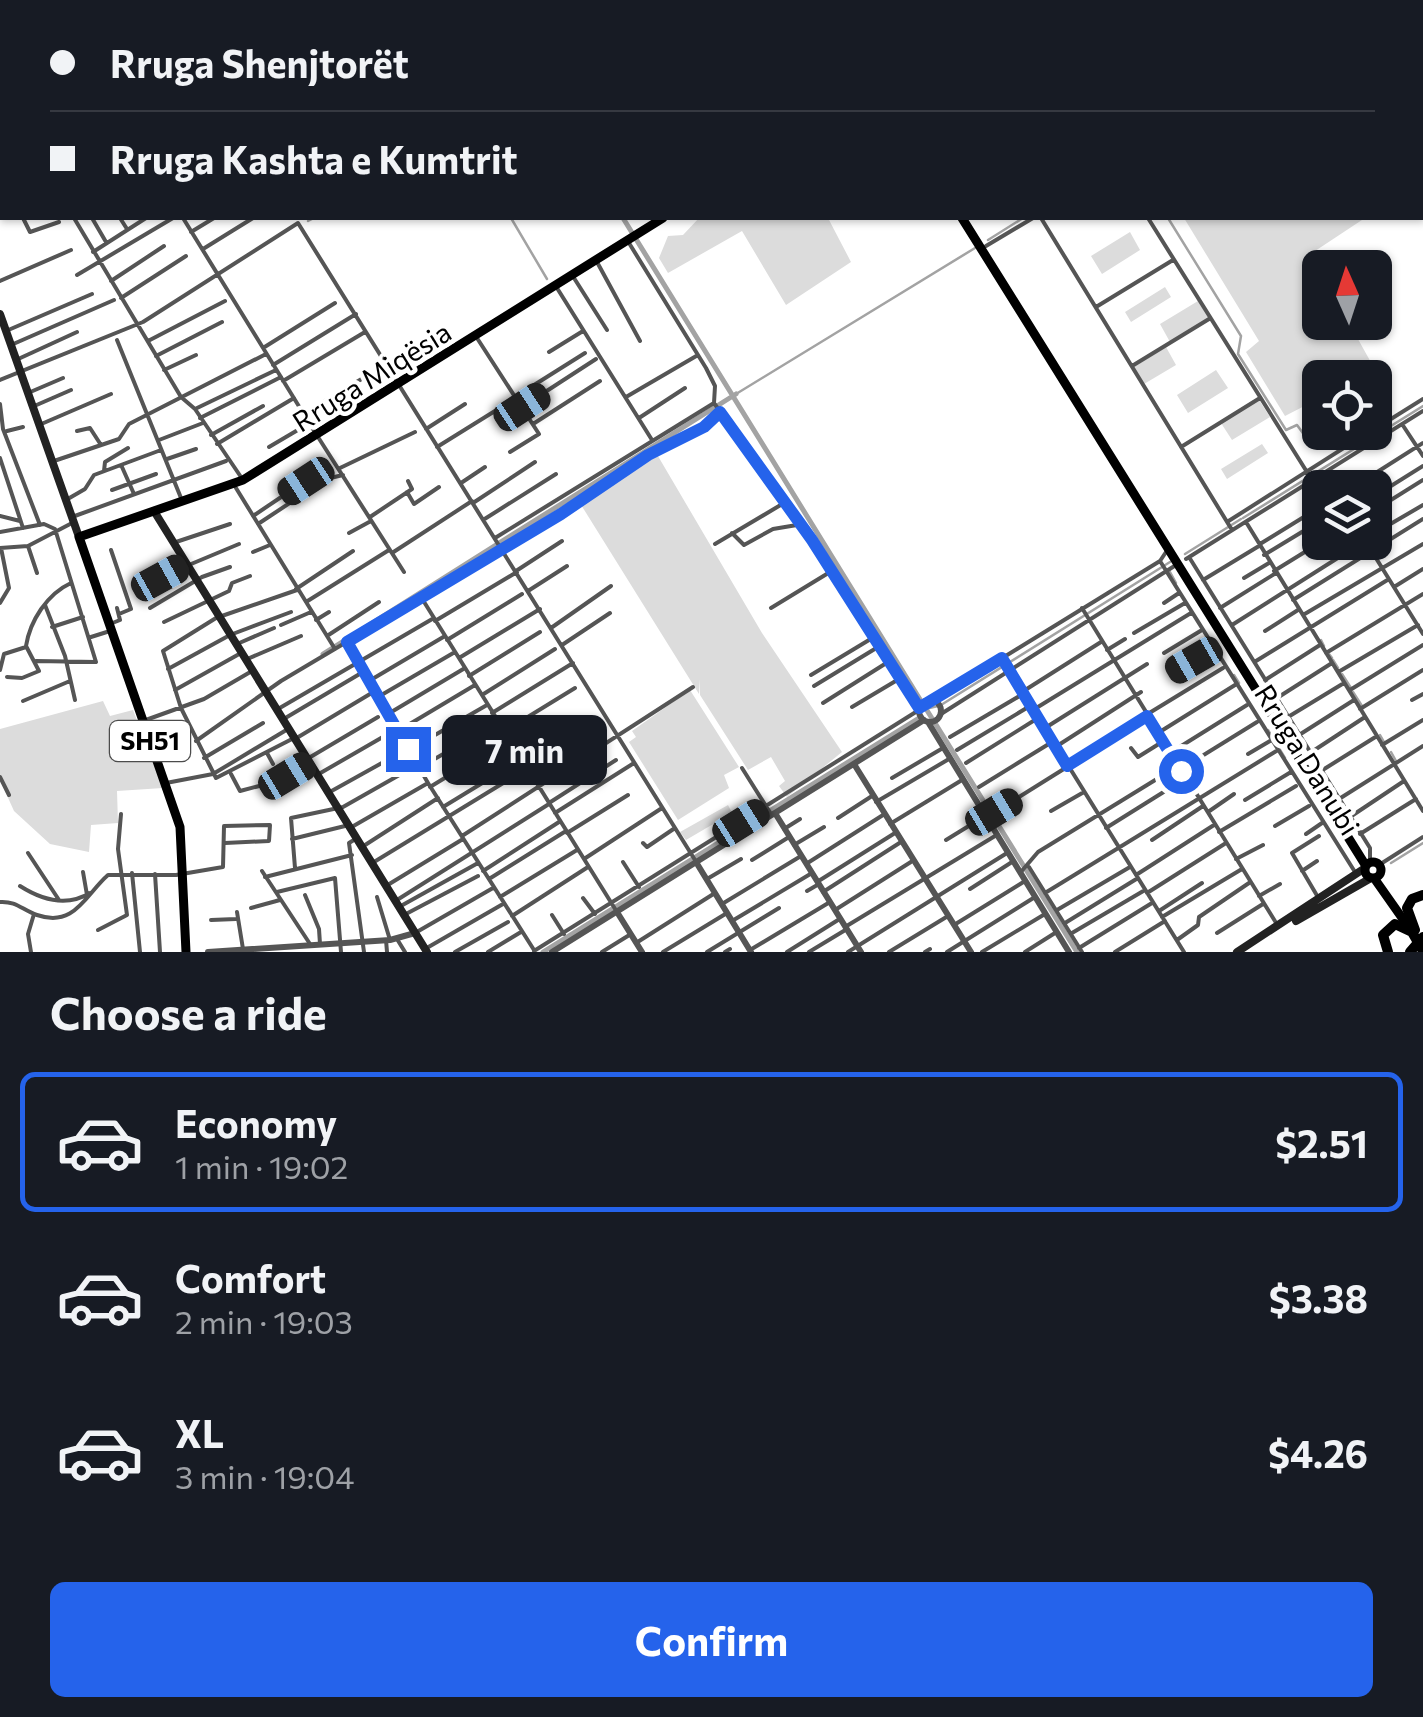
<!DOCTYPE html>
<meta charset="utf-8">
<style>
:root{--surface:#171b24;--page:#242831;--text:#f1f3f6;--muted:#9ea1a6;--line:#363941;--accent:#2563eb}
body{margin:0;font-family:Commissioner,sans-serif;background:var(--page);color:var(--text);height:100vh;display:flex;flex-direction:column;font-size:38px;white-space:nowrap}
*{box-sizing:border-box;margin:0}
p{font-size:32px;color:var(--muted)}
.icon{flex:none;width:55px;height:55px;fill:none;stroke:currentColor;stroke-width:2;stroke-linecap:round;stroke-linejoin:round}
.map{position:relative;height:952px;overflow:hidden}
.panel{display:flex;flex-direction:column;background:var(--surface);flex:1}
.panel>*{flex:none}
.hud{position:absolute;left:0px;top:0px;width:1425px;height:220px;box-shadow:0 2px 8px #0004;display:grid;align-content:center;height:220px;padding:0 50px;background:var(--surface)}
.needle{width:65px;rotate:357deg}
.fabs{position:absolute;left:1302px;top:250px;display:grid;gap:20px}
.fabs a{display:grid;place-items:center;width:90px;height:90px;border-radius:15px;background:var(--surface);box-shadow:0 2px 8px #0004;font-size:50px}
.end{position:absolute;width:45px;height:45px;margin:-22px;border:12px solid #2563eb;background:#fff;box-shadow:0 0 0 5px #fff}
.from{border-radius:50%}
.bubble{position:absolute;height:70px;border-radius:15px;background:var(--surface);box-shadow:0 2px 8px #0004;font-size:32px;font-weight:700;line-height:70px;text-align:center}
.car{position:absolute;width:30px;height:60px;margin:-30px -15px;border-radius:12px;box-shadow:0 0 8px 2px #0007;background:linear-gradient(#222 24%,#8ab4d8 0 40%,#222 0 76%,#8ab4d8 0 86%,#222 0)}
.hud b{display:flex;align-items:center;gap:35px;height:95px;font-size:38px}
.hud b+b{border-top:2px solid var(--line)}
.hud i{width:25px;height:25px;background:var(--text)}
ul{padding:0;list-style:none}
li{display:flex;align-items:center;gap:30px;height:140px;margin:0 20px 15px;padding:0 30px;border:5px solid transparent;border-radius:15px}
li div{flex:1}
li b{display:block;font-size:38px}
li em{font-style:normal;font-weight:700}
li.selected{border-color:var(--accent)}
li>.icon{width:90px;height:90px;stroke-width:1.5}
h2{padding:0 50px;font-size:45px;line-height:120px}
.primary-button{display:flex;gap:20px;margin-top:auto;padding:20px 50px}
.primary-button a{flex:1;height:115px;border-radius:15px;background:var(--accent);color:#fff;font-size:40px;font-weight:700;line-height:115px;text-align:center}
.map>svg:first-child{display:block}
</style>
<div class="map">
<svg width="1423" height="952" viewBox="0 0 1423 952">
<rect width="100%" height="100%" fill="#fff"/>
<path fill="#dcdcdc" d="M 699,218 L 828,218 L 851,262 L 786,305 L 742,231 L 668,273 L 659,258 L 668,236 L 683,235 Z
M 1184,218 L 1365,218 L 1309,255 L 1320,274 L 1320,322 L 1349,323 L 1373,366 L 1353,377 L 1320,378 L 1320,398 L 1285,416 L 1246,352 L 1259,341 Z
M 1130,232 L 1140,250 L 1102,274 L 1091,256 Z
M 1165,287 L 1171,297 L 1131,322 L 1125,312 Z
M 1198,301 L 1209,318 L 1170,342 L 1160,324 Z
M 1166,347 L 1176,365 L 1144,384 L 1134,367 Z
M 1216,370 L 1228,388 L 1188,413 L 1177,395 Z
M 1259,400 L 1270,417 L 1232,440 L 1221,423 Z
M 1262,444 L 1268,453 L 1227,479 L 1221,469 Z
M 655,451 L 762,633 L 842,752 L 787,797 L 779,786 L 785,781 L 771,757 L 748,770 L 700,695 L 699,679 L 699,694 L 578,500 Z
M 690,690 L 739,767 L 724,775 L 729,788 L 678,820 L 629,742 L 636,737 L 632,731 Z
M 103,701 L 110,716 L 133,710 L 163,788 L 117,791 L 118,823 L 91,825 L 89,852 L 50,844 L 14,811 L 0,780 L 0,729 Z
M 728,805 L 732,813 L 686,840 L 680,832 Z"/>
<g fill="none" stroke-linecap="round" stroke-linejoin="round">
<path stroke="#a3a3a3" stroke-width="2.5" d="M 664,2 L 668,0
M 1368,2 L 1371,0
M 511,218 L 547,279
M 1168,218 L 1241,336 L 1238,354 L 1286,430 L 1297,425 L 1305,436
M 308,221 L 314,218
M 988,240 L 1023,218
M 736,394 L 975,248
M 1243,518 L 1423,406
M 1185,554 L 1241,519
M 1170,572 L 1176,583
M 1321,640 L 1324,646
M 1329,654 L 1332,658
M 1333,660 L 1338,668
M 1342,674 L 1351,688
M 1234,675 L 1239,683
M 1353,692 L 1362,706
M 941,705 L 1170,562
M 925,709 L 938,706
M 1268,730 L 1285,758
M 1380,735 L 1384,742
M 1391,752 L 1396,761
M 1391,863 L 1423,843"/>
<path stroke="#a3a3a3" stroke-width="5" d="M 486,0 L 488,2
M 623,218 L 921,701
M 323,654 L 736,394
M 923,704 L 933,720
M 935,723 L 1077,952
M 543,952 L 919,718"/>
<path stroke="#555" stroke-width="4" d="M 1036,0 L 1038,2
M 1142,0 L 1144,2
M 1251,0 L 1253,2
M 49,2 L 53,0
M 90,2 L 94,0
M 130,2 L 134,0
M 0,33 L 2,31
M 0,59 L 2,57
M 0,93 L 2,92
M 0,98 L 2,101
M 0,151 L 2,150
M 0,191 L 2,190
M 23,218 L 30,232 L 59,222
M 74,218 L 181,397 L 195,409 L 243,480
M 92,218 L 106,242
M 120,218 L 127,229
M 183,218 L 316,434
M 1041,218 L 1232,530
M 1148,218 L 1312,480
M 191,232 L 214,218
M 629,243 L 706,368 L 715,386 L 714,403
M 986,246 L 1033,218
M 203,249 L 253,218
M 93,252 L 146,218
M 597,262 L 640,341
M 77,275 L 173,218
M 574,278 L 607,330
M 0,281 L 71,250
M 111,281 L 164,246
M 557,288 L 652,440
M 121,298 L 186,256
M 1096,307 L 1173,260
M 6,331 L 92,294
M 477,338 L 539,434 L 510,452
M 117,340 L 181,498
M 148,341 L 225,301
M 11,345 L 114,300
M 263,348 L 335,303
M 549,352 L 583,331
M 156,356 L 222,322
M 16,360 L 77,332
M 273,365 L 356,314
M 1132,366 L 1209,319
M 164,370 L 196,355
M 0,380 L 143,322 L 298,223 L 695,860
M 283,381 L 365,332
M 28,393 L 63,378
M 515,397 L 585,353
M 626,397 L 698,355
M 714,403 L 812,540 L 919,708
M 0,404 L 3,429 L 40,525
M 32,407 L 71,390
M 522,407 L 596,359
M 195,409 L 276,370
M 303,414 L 385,365
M 200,418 L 281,377
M 639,418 L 685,388
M 533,424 L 600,381
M 1402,424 L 1423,456
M 39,425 L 111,394
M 426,429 L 465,404
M 1375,429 L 1423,399
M 7,431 L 23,427
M 77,431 L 90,428 L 101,445
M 211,435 L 263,406
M 318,437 L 404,572
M 159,440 L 203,423
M 217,444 L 294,398
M 269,447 L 308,424
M 437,447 L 516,398
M 1181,447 L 1260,398
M 0,458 L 23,528
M 167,459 L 196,449
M 51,462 L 119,439 L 129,424 L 266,354
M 122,467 L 134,494
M 340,468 L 415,432
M 104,471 L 105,462 L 128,448
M 1323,473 L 1332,488
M 461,483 L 485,467
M 236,488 L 335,649
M 1352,488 L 1423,443
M 112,490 L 156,474
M 407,492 L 414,504 L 439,487
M 1375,496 L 1423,466
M 66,500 L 85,489 L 94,475 L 161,450
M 473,503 L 535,462
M 1375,510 L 1423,480
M 0,516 L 20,521
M 253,516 L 305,481
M 72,517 L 226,461
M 370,517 L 412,489 L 408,481
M 483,520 L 556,474
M 1227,522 L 1369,432
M 1246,522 L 1423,811
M 258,524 L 326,479 L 343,475
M 1387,526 L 1423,505
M 0,532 L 44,524 L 55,529 L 96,662 L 36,661
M 349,533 L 371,521
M 732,533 L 744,545 L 773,529 L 797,525
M 495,538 L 714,403
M 1366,542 L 1423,634
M 173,543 L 230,524
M 715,544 L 784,503
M 1260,544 L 1320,507
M 28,546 L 37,573
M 0,548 L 28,546 L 74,522
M 111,550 L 131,609 L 119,614
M 253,552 L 270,545
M 392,553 L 472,501
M 1264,555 L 1320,521
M 1189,557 L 1370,848 L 1370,859
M 1186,559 L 1423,411
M 1160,561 L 1355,872
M 516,571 L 562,541
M 1274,571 L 1321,542
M 1244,578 L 1269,563
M 1203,580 L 1259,546
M 1394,587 L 1423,569
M 160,588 L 160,577 L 239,544
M 296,589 L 353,551
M 528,591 L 567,566
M 421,597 L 617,912
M 1293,600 L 1423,519
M 306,602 L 389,550
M 0,603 L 9,588 L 1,548
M 1164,603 L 1179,593
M 45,605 L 65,656 L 75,700
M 150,608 L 202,577 L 230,567
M 771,608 L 830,572
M 1082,608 L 1278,926
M 1220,608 L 1276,573
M 1303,615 L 1423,544
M 316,620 L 329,612
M 435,621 L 517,572
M 164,622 L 229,591 L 232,583 L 250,576
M 110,624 L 120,620 L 117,608
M 281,625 L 311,612
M 1232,625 L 1363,542
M 52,627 L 83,617
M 551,628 L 611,586
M 1265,631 L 1298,610
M 1134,633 L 1185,603
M 327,636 L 379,602
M 91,637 L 110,631
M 447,640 L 522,594
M 347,643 L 428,783 L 534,950
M 237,644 L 274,628
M 562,645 L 610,613
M 1107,650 L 1125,639
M 1164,653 L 1202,630
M 1326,653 L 1423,594
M 459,658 L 540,609
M 1002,659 L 1184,952
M 245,660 L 301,636
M 1256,661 L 1389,579
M 168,669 L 230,635 L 291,612
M 0,670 L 4,654 L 26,647
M 1175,671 L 1213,649
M 1340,671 L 1418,625
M 811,675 L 874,637
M 469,676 L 540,632
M 7,677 L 22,678 L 39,671 L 26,646 C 30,621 47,594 71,583
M 1265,680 L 1320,645
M 369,681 L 445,636
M 814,686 L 878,647
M 175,690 L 241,653
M 1350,690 L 1423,645
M 1022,692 L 1101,642
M 482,695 L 555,649
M 378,697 L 455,652
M 1277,698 L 1332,663
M 934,700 L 1160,561 L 1168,549
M 1412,700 L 1423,694
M 23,701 L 70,681
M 823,703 L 888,662
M 852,707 L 899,679
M 278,709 L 434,618
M 1360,709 L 1423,670
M 1033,710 L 1191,613
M 492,713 L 573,663
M 388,714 L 465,668
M 941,714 L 1176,565
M 1146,715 L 1223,668
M 1288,717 L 1344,683
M 282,720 L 363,672
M 143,721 L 204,699 L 252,671
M 1045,728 L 1147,664
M 398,731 L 475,685
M 505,731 L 575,688
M 1158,733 L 1235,685
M 1299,735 L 1354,700
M 950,737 L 1023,694
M 294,738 L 216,778 L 181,708 L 163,651 L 216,618 L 297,590
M 295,739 L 375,691
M 196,741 L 281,681 L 520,539 L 648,455 L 704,427 L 720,412
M 1382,745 L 1423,720
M 1057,746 L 1141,692
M 1131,748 L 1138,757 L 1162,742
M 409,750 L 487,705
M 516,750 L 562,721
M 957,750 L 1030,706
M 267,753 L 273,764
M 1170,753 L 1247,705
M 1310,753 L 1365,717
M 1248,754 L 1270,741
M 204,758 L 263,723
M 307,759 L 378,717
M 966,763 L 1038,718
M 1067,766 L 1147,716
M 419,768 L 497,723
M 742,768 L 771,814
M 1181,769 L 1257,722
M 1321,771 L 1377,736
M 231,774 L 240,791 L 278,781 L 308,763
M 317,775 L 388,734
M 0,777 L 9,795
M 892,778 L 943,748
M 166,783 L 213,774 L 288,729
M 430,787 L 507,740
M 979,787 L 1052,742
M 328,793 L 407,749
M 1339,799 L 1423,746
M 1245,800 L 1291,772
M 876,802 L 949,759
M 549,803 L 616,760
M 443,807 L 520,760
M 1051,811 L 1084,792
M 995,812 L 1067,767
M 1208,812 L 1234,794
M 555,813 L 634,763
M 1350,817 L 1404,781
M 838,818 L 872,796
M 890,824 L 962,780
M 1275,826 L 1309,806
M 350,828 L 428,783
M 1106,828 L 1186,778
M 784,829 L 800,819
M 1219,832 L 1296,786
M 567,833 L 628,795
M 1306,834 L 1322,823
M 1360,834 L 1416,799
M 462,836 L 693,687
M 1319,836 L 1292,853 L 1319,899
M 357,838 L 349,843 L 364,952
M 292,839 L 345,826
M 946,840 L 985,816
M 1152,840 L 1203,806
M 643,843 L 647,847 L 675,828
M 794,845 L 824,827
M 362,847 L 438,798
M 28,853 L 59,900
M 584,859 L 662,808
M 1236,859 L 1263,845
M 752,860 L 789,837
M 374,862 L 600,724
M 623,862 L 639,887
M 806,864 L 883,815
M 1379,865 L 1423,837
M 1029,867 L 1082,952
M 295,868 L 291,818 L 343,807 L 417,765
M 262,871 L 310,944
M 483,871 L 559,822
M 1302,871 L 1317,861
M 83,872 L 87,895
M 132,873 L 140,952
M 1020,873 L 1038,852 L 1178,766
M 155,874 L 160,952
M 1136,875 L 1214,825
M 265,877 L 352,855
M 489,879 L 566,831
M 707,879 L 741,859
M 817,882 L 895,833
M 20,886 C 42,900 67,907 90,893
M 386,886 L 463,839
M 970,889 L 1012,862
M 807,891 L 819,884
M 277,892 L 335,878 L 341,952
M 823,892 L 901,842
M 1045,893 L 1278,750
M 1147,893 L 1226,843
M 305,895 L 319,929 L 320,944
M 1259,896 L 1280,884
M 377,897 L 390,940
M 500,897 L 577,850
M 583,898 L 595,914
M 397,900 L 549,804
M 0,902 C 17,901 22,910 37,915 C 75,928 85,895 108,875 L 176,875 L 223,867 L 224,826 L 270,825 L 269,841 L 225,843
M 722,904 L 801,856
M 399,907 L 478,863
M 251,908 L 280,900
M 835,910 L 914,860
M 1057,910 L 1130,867
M 1159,911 L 1202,883
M 237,912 L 243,949
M 404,915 L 478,876
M 552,915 L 564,934
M 512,916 L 588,867
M 1162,917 L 1242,869
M 211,920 L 236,919
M 732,921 L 812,873
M 1065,923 L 1138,878
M 954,925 L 1025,881
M 845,927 L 995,836
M 98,930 L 127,915 L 118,849 L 121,814
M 415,933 L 493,888
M 1072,933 L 1145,890
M 1217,933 L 1263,904
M 397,939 L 405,952
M 386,940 L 387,952
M 1177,940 L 1198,925 L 1199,917 L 1249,883
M 636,943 L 715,893
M 1079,948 L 1152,903
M 425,949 L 503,904
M 750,950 L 830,902
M 534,951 L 919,710
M 31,952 L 28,934 L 34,914
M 455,952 L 508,922
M 488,952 L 521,932
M 602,952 L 631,934
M 663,952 L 727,913
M 707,952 L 779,908
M 725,952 L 730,949
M 787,952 L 838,920
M 809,952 L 847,929
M 848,952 L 1007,853
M 889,952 L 948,916
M 925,952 L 930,949
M 947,952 L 1035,897
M 982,952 L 1045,914
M 1025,952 L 1055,933
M 1115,952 L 1165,921"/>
<path stroke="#555" stroke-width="6" d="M 826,0 L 828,2
M 833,0 L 834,2
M 1381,0 L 1382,2
M 1018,2 L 1022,0
M 1422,69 L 1423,69
M919 711a11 11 0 1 1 22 0a11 11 0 1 1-22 0Z
M 928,722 L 1069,952
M 854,764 L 971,952
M 775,813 L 861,952
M 696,862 L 751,952
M 617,912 L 642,952
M 208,952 L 390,940 L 415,933
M 552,952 L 924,720"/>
<path stroke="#222" stroke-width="8" d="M 0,314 L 79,537
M 154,511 L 427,952
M 1296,921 L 1371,878
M 1237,952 L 1365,868"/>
<path stroke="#000" stroke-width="9" d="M 962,218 L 1366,866
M1365 870a8 8 0 1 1 16 0a8 8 0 1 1-16 0Z
M 1374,878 L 1412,932
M 186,952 L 180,827 L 79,537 L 243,480 L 663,218"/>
<path stroke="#000" stroke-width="10" d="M 1415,930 L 1407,908 L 1412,899 L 1423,895
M 1388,952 L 1383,935 L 1395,924 L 1412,932 L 1423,951
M 1410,952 L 1423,937"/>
</g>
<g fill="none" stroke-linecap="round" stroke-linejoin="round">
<path stroke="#2563eb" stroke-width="12" d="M 408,749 L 347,642 L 561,514 L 648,455 L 704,427 L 720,412 L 812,540 L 919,708 L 1002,658 L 1067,766 L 1147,716 L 1181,771"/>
</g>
<g text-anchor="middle" stroke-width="9" stroke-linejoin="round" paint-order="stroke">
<rect fill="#fff" stroke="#4c4c4c" stroke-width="2.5" x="110" y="721" width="80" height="40" rx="8"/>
<g font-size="25" font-weight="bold" fill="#000">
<text x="150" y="750">SH51</text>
</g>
<g font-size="28" fill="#000" stroke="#fff">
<text transform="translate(372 377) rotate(-32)" y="10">Rruga Miqësia</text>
<text transform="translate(1307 760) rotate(58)" y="10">Rruga Danubi</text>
</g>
</g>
</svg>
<div class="fabs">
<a><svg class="needle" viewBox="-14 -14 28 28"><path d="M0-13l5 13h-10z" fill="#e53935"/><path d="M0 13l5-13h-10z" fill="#9ea1a6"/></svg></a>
<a><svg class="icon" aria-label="locate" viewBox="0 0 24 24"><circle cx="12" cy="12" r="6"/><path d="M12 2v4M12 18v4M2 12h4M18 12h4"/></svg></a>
<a><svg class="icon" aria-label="layers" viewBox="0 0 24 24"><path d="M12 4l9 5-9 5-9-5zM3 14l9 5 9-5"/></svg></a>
</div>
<i class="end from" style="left:1181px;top:771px"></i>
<i class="end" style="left:408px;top:749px"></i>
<div class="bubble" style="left:442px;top:715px;width:165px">7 min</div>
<i class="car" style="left:522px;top:407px;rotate:57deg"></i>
<i class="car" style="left:306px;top:481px;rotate:237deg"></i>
<i class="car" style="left:160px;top:578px;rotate:61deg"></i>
<i class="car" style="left:1194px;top:660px;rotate:240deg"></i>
<i class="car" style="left:287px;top:776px;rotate:59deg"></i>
<i class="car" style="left:994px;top:812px;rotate:59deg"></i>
<i class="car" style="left:741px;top:823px;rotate:58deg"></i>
<div class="hud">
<b><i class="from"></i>Rruga Shenjtorët</b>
<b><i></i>Rruga Kashta e Kumtrit</b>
</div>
</div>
<section class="panel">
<h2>Choose a ride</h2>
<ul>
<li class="selected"><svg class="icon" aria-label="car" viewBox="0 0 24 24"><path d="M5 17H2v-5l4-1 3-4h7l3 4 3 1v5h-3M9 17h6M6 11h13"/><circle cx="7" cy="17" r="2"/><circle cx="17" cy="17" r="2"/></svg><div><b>Economy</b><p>1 min · 19:02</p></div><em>$2.51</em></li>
<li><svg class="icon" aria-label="car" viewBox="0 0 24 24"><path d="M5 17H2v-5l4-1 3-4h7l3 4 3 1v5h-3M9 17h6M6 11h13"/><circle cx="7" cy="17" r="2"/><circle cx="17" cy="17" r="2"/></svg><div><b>Comfort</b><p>2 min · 19:03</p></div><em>$3.38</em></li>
<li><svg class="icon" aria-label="car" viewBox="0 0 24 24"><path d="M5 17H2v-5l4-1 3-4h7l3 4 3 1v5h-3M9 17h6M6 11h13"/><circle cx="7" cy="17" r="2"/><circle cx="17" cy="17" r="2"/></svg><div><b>XL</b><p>3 min · 19:04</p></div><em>$4.26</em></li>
</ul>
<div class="primary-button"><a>Confirm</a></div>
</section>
